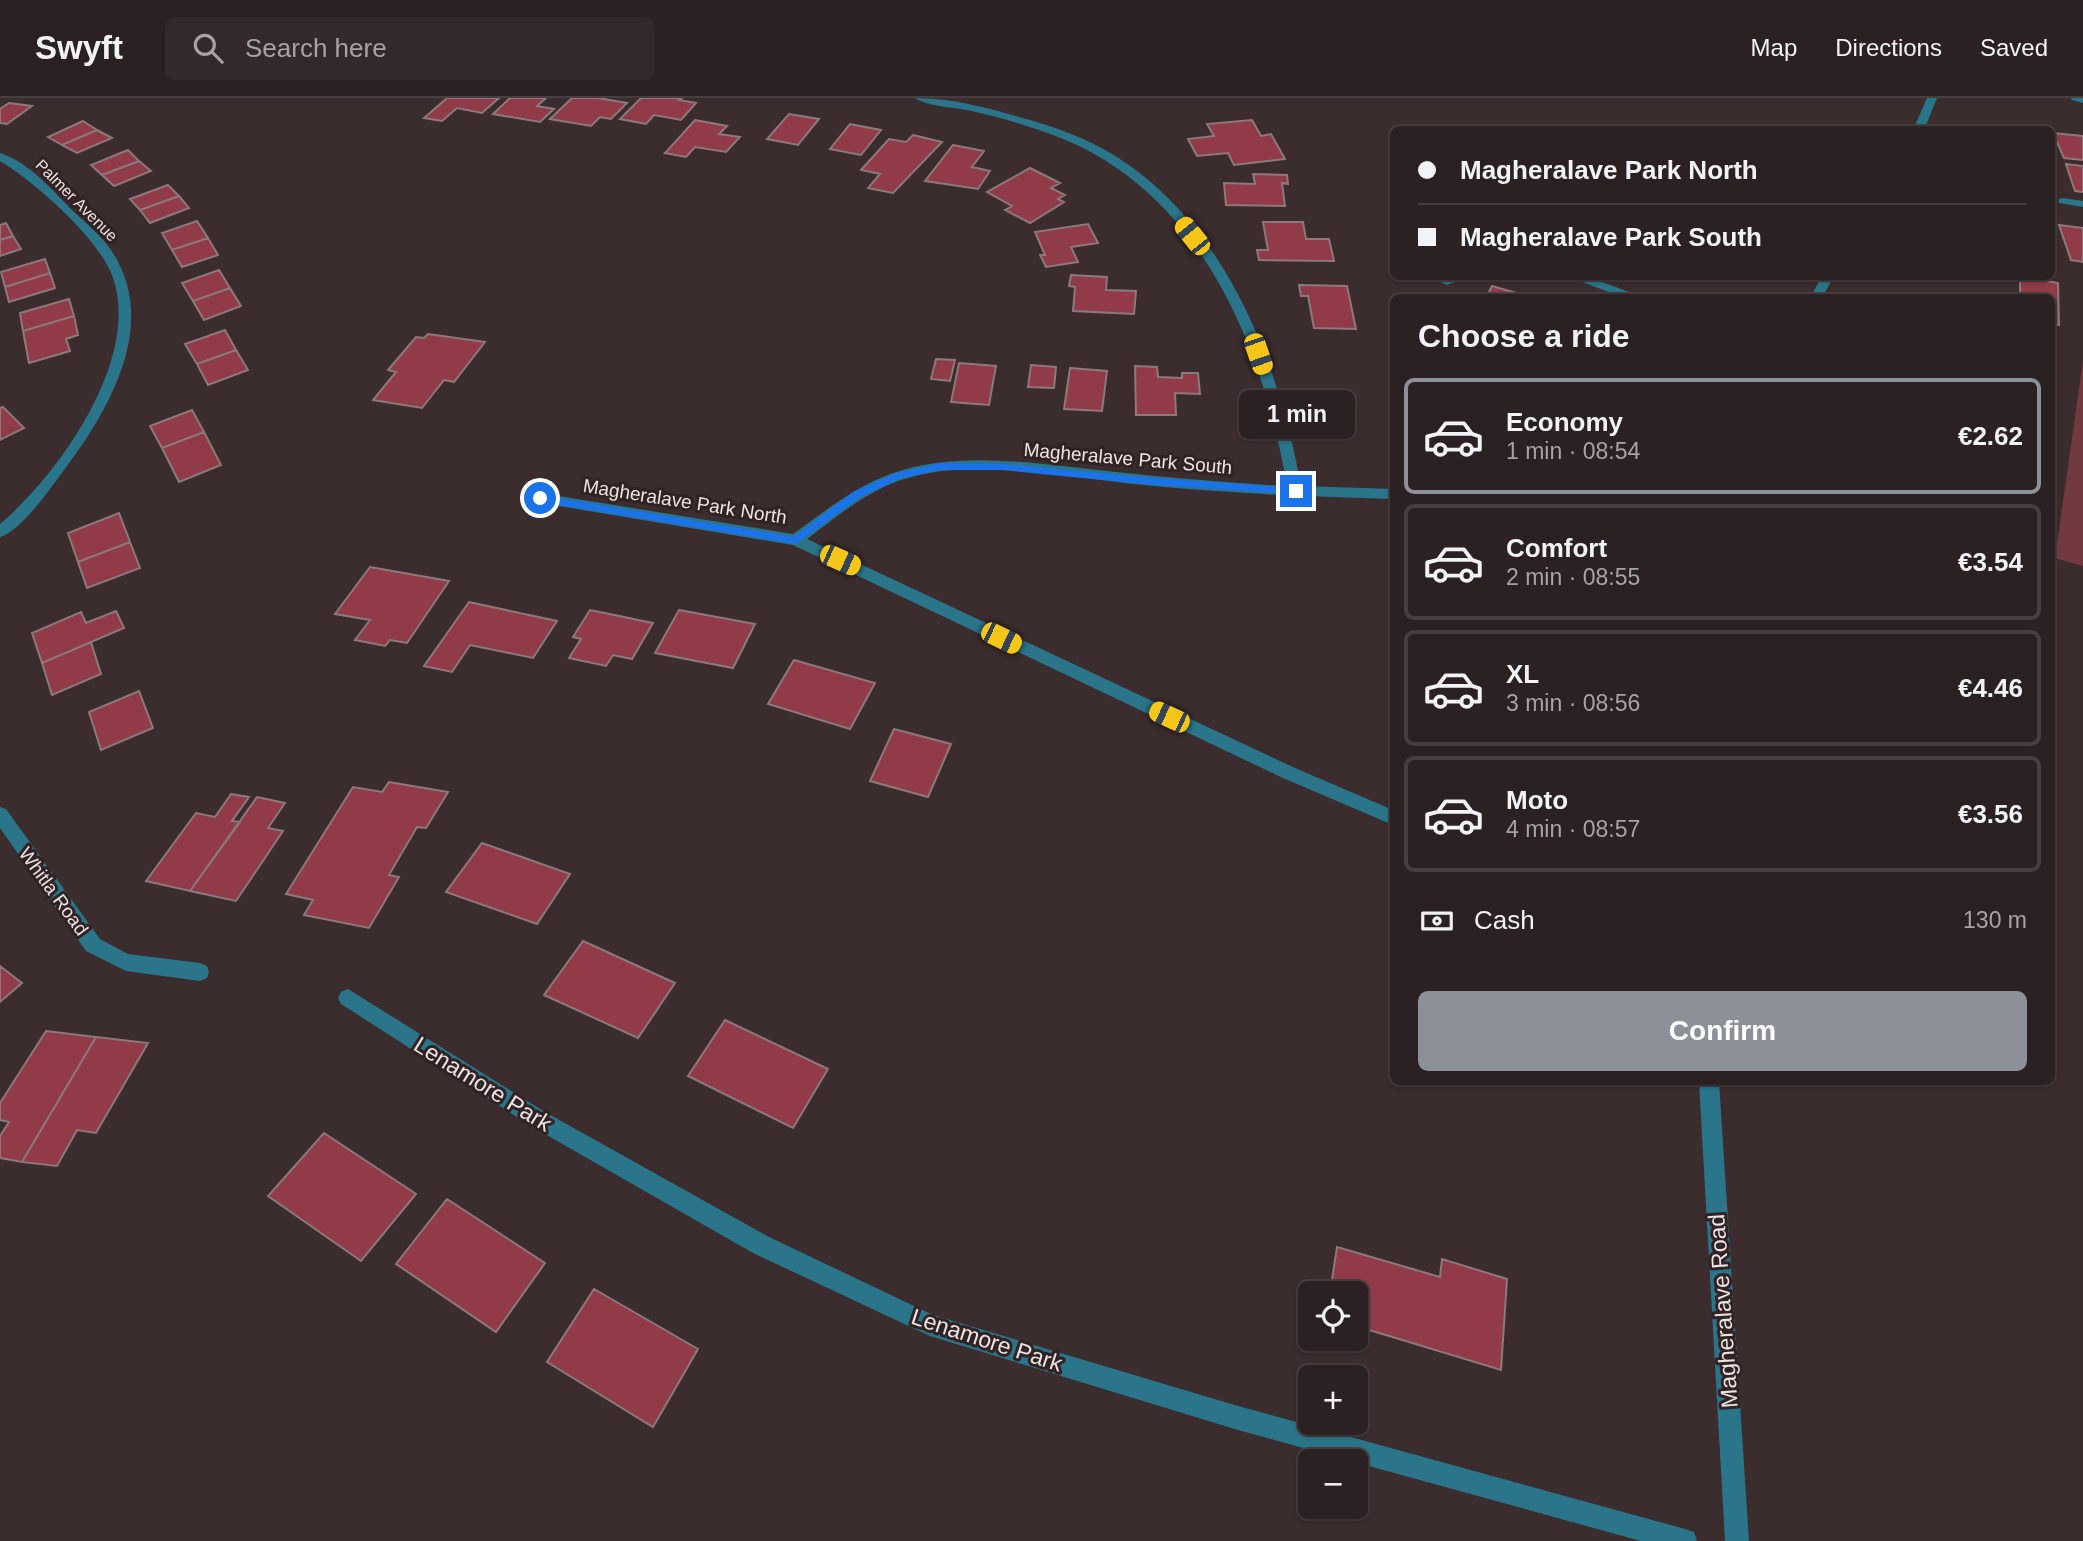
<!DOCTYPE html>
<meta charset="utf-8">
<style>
:root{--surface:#2c2122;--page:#34292a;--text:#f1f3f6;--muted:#a6a3a5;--line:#483e40;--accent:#8c9099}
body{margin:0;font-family:Helvetica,sans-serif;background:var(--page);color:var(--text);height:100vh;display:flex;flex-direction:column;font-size:26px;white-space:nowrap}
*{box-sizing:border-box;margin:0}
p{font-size:23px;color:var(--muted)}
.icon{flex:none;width:38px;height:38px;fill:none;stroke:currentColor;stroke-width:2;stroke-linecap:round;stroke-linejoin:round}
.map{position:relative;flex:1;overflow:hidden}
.side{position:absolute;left:1390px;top:196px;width:665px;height:791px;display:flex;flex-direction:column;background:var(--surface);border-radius:10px;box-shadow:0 2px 5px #0004,0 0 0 2px var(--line)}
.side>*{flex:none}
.banner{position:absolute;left:1390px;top:28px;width:665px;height:154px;border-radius:10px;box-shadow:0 2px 5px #0004,0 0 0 2px var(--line);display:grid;align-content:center;height:154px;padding:0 28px;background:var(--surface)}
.controls{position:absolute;left:1298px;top:1183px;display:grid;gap:14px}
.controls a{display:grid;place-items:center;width:70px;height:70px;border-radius:10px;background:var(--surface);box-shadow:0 2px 5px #0004,0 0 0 2px var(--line);font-size:35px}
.end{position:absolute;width:32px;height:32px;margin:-16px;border:9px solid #1a73e8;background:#fff;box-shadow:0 0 0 4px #fff}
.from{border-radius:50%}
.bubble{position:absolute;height:49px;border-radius:10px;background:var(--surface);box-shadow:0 2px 5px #0004,0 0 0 2px var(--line);font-size:23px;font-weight:700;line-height:49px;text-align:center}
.car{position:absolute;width:21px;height:42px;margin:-21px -10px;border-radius:9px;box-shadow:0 0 5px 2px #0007;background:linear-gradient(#f5c518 24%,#345 0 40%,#f5c518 0 76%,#345 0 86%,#f5c518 0)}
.banner b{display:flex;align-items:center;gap:24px;height:66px;font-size:26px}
.banner b+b{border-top:2px solid var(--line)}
.banner i{width:18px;height:18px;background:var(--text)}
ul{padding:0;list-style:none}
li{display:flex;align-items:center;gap:21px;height:116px;margin:0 14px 10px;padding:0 14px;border:4px solid var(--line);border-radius:10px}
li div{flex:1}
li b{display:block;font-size:26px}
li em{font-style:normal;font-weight:700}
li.on{border-color:var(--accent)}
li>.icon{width:63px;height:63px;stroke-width:1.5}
h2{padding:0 28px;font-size:32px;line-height:84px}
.pay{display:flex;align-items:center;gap:18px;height:77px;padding:0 28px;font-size:26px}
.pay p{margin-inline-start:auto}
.cta{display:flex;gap:14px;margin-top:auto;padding:14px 28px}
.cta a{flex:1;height:80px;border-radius:10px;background:var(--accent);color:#fff;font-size:28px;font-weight:700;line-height:80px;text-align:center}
header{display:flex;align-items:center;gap:42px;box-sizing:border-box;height:98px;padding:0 35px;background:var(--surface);border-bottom:2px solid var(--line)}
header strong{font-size:33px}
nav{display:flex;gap:38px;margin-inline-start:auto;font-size:24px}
.search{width:490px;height:63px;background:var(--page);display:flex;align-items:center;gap:18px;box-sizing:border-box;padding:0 24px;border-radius:10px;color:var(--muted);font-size:26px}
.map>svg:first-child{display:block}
</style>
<header>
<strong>Swyft</strong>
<div class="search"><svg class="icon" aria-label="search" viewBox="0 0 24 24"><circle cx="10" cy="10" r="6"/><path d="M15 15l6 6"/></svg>Search here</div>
<nav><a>Map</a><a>Directions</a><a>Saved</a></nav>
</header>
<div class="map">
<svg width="2083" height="1443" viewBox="0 0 2083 1443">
<rect width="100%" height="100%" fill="#3b2c2d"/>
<path fill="#703a40" d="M 2083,263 L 2083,468 L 2055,460 Z"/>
<path fill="#913b48" stroke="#8c797b" stroke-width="2" d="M 447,0 L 499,0 L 482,15 L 457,10 L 442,23 L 424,20 Z
M 510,0 L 546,0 L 537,8 L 554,11 L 540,24 L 493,16 Z
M 572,0 L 598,0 L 627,5 L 611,21 L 600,19 L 591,28 L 550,21 Z
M 641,0 L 682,0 L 679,2 L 696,5 L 681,22 L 654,17 L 646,26 L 620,21 Z
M 9,5 L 32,8 L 7,26 L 0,25 L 0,11 Z
M 789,16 L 819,21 L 798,47 L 767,41 Z
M 695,22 L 727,28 L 719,36 L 740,39 L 726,54 L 695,49 L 686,59 L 665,55 Z
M 1252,22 L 1261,38 L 1271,36 L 1285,61 L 1234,67 L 1228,55 L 1197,58 L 1188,41 L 1214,38 L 1207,26 Z
M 83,23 L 97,32 L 62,47 L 48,39 Z
M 850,26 L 881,32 L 861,57 L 830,51 Z
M 97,32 L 112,40 L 77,55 L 62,47 Z
M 2053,35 L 2083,38 L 2083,62 L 2064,60 Z
M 913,37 L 942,44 L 893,95 L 868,90 L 880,76 L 861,72 L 889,41 L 906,44 Z
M 953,47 L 984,53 L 972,69 L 990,73 L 978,91 L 925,83 Z
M 128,52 L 139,63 L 102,77 L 91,67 Z
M 139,63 L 151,73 L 114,88 L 102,77 Z
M 2066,66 L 2083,68 L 2083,94 L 2075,93 Z
M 1030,70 L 1060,85 L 1051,90 L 1065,97 L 1058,101 L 1064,104 L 1030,125 L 1005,112 L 1012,108 L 987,94 Z
M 1253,76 L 1287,77 L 1288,86 L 1282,85 L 1285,108 L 1226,107 L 1224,85 L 1255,86 Z
M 168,87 L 179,98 L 140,112 L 130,101 Z
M 179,98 L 189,110 L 150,125 L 140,112 Z
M 197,123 L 208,140 L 172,152 L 162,135 Z
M 1263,124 L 1303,124 L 1306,141 L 1329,141 L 1334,163 L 1259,162 L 1257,152 L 1268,152 Z
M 6,125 L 13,138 L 0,142 L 0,127 Z
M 1088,126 L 1098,145 L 1071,149 L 1078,164 L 1046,169 L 1040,157 L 1045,157 L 1035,134 Z
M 2059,127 L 2083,130 L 2083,164 L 2071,162 Z
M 13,138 L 21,151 L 0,158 L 0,142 Z
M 208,140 L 218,157 L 182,169 L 172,152 Z
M 45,161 L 50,175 L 5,189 L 1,174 Z
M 219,172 L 230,190 L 193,203 L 182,185 Z
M 50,175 L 55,190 L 9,204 L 5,189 Z
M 1071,177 L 1107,179 L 1106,192 L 1136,193 L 1134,216 L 1073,213 L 1075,189 L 1069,188 Z
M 2020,178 L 2058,185 L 2059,227 L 2051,225 L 2051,200 L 2020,200 Z
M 1299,187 L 1347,188 L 1356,231 L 1314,230 L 1308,198 L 1301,198 Z
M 1492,188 L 1534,200 L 1486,200 Z
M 230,190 L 241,208 L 204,222 L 193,203 Z
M 69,201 L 74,218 L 23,233 L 20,215 Z
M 74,218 L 78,237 L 66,241 L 70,253 L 29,265 L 23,233 Z
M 225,232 L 236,252 L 197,266 L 185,246 Z
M 428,236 L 485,244 L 454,284 L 444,282 L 422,310 L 373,302 L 396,274 L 388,272 L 416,239 L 424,240 Z
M 236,252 L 248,272 L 208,287 L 197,266 Z
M 936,261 L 955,262 L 950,283 L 931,281 Z
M 959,265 L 996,268 L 989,307 L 951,304 Z
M 1031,267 L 1056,269 L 1054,290 L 1028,289 Z
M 1135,268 L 1157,269 L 1158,279 L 1182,280 L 1182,275 L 1198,275 L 1200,296 L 1175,295 L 1176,317 L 1136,317 Z
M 1070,270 L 1107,273 L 1102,313 L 1064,311 Z
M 3,309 L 24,330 L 0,342 L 0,310 Z
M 192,312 L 204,334 L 162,350 L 150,328 Z
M 204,334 L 221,367 L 179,384 L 162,350 Z
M 119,415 L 130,444 L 78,464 L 68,435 Z
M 130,444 L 140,470 L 87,490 L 78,464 Z
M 370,469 L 449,483 L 407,545 L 390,542 L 385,548 L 355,542 L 370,522 L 335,516 Z
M 469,504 L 557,523 L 533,560 L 470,547 L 452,574 L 424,568 Z
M 590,512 L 653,525 L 632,561 L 613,557 L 606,568 L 569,560 L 581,541 L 573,539 Z
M 679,512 L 755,526 L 733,570 L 655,555 Z
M 116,513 L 124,530 L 42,565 L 32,535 L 81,514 L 86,525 Z
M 91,544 L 101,576 L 52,597 L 42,565 Z
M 794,562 L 875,585 L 850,631 L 768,606 Z
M 139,593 L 153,630 L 101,652 L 89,614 Z
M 894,631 L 951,646 L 928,699 L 870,683 Z
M 389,684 L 448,694 L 426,730 L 417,729 L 389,777 L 399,779 L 369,830 L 304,817 L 313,802 L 286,796 L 353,689 L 382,694 Z
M 231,696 L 249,699 L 232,723 L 240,724 L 190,793 L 146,783 L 196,715 L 215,719 Z
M 257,699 L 285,705 L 268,730 L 283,733 L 236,803 L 190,793 Z
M 482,745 L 570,776 L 537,826 L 446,794 Z
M 583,843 L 675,885 L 638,940 L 544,897 Z
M 0,868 L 22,885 L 0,904 Z
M 725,922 L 828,971 L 793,1030 L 688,978 Z
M 46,933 L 96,939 L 22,1064 L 0,1060 L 0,1038 L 9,1024 L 0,1022 L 0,1005 Z
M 96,939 L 148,945 L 96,1035 L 77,1032 L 57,1068 L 22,1064 Z
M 324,1035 L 416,1096 L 361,1163 L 268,1098 Z
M 447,1101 L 545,1165 L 496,1234 L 396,1166 Z
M 1337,1149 L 1440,1179 L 1442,1161 L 1507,1181 L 1501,1272 L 1356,1228 L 1356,1195 L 1330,1195 Z
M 594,1191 L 698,1251 L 653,1329 L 547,1264 Z"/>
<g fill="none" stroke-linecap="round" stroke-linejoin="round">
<path fill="#2b758a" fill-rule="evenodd" d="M 1426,178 L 1472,178 L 1447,187 Z
M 1566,178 L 1586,178 L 1645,200 L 1625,200 Z"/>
<path fill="#2b758a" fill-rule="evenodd" d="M 915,0 C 950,0 985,9 1019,19 C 1053,28 1087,40 1117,59 C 1227,129 1279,266 1301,388 L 1393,391 L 1393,401 C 1310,399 1227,395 1144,387 C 1067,380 977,357 901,382 C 866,394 836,419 807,441 L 1295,670 L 1393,712 L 1393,727 L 1283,680 L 793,447 L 535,404 L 533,400 L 540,395 L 793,436 C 825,413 856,388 893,375 C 964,351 1044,367 1116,374 C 1173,380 1230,385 1287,388 C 1263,246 1198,90 1053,37 C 1026,27 999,19 971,13 C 955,9 928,9 915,0 Z
M 2071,0 L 2083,0 L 2083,5 L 2072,2 Z
M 0,55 C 29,64 53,93 74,114 C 87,126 101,137 111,152 C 161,226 108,314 62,375 C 49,392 21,433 0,439 L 0,426 C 59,376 141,261 113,180 C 100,141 35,84 0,63 Z
M 2063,100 L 2083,103 L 2083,109 L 2059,105 L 2059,101 Z
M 0,709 L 6,711 L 100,841 L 128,856 L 200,865 L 207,868 L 209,874 L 207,880 L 200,883 L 126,873 L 86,853 L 0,730 Z
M 348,891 L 545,1014 L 769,1139 L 933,1217 L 1238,1308 L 1685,1431 L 1694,1434 L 1697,1443 L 1641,1443 L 1238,1332 L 930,1238 L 753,1155 L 531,1028 L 341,906 L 338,900 L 341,894 Z"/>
<path fill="#2b758a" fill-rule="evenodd" d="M 1927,0 L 1937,0 L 1924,32 L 1913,32 Z
M 1822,178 L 1834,178 L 1822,200 L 1810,200 Z
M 1699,984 L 1719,984 L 1749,1443 L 1725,1443 Z"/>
</g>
<path fill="#1a73e8" d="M 942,365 L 1002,366 L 1154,380 L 1296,390 L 1300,393 L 1296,396 L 1154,387 L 1002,372 L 942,372 L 902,380 L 860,399 L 796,446 L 540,404 L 535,400 L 540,397 L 794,439 L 853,394 L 896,375 Z"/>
<g text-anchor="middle" stroke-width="6" stroke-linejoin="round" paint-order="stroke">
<g font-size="16" fill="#ede3e3" stroke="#312223">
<text transform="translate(77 102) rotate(45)" y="6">Palmer Avenue</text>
</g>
<g font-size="19" fill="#ede3e3" stroke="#312223">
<text transform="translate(1128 360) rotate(5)" y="7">Magheralave Park South</text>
<text transform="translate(685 403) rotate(9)" y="7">Magheralave Park North</text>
<text transform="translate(54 793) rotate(54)" y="7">Whitla Road</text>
</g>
<g font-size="23" fill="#ede3e3" stroke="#312223">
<text transform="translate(483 986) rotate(32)" y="8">Lenamore Park</text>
<text transform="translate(1723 1213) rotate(-94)" y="8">Magheralave Road</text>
<text transform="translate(987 1242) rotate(18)" y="8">Lenamore Park</text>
</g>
</g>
</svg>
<div class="controls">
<a><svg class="icon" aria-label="locate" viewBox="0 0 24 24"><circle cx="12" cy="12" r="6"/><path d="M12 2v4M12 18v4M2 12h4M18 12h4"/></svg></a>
<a>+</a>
<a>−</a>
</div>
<i class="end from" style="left:540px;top:400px"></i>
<i class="end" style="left:1296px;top:393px"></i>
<div class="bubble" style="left:1239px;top:292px;width:116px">1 min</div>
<i class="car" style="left:1192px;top:138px;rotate:321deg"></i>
<i class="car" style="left:1258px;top:256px;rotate:161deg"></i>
<i class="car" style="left:840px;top:462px;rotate:114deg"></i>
<i class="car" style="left:1001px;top:540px;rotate:116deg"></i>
<i class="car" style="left:1169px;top:619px;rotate:295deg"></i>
<div class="banner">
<b><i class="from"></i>Magheralave Park North</b>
<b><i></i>Magheralave Park South</b>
</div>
<section class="side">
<h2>Choose a ride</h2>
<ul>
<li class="on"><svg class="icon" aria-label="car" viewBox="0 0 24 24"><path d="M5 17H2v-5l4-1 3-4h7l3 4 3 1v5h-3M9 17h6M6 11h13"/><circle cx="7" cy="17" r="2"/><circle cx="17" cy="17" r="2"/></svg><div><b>Economy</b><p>1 min · 08:54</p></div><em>€2.62</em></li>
<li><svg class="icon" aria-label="car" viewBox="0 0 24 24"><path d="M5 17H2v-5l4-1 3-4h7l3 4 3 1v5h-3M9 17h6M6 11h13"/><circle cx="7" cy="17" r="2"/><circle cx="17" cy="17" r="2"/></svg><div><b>Comfort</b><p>2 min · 08:55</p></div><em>€3.54</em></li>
<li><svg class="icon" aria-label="car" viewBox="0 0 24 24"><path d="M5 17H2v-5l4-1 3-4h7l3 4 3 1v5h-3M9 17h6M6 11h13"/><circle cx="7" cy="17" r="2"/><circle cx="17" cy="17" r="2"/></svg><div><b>XL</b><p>3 min · 08:56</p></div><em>€4.46</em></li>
<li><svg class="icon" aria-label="car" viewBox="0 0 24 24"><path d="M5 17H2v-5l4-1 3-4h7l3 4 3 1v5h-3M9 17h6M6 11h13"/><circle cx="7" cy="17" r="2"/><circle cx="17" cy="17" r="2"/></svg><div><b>Moto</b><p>4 min · 08:57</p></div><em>€3.56</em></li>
</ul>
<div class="pay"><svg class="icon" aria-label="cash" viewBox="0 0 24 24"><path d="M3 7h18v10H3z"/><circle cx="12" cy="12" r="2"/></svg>Cash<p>130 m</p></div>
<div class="cta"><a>Confirm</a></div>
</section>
</div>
